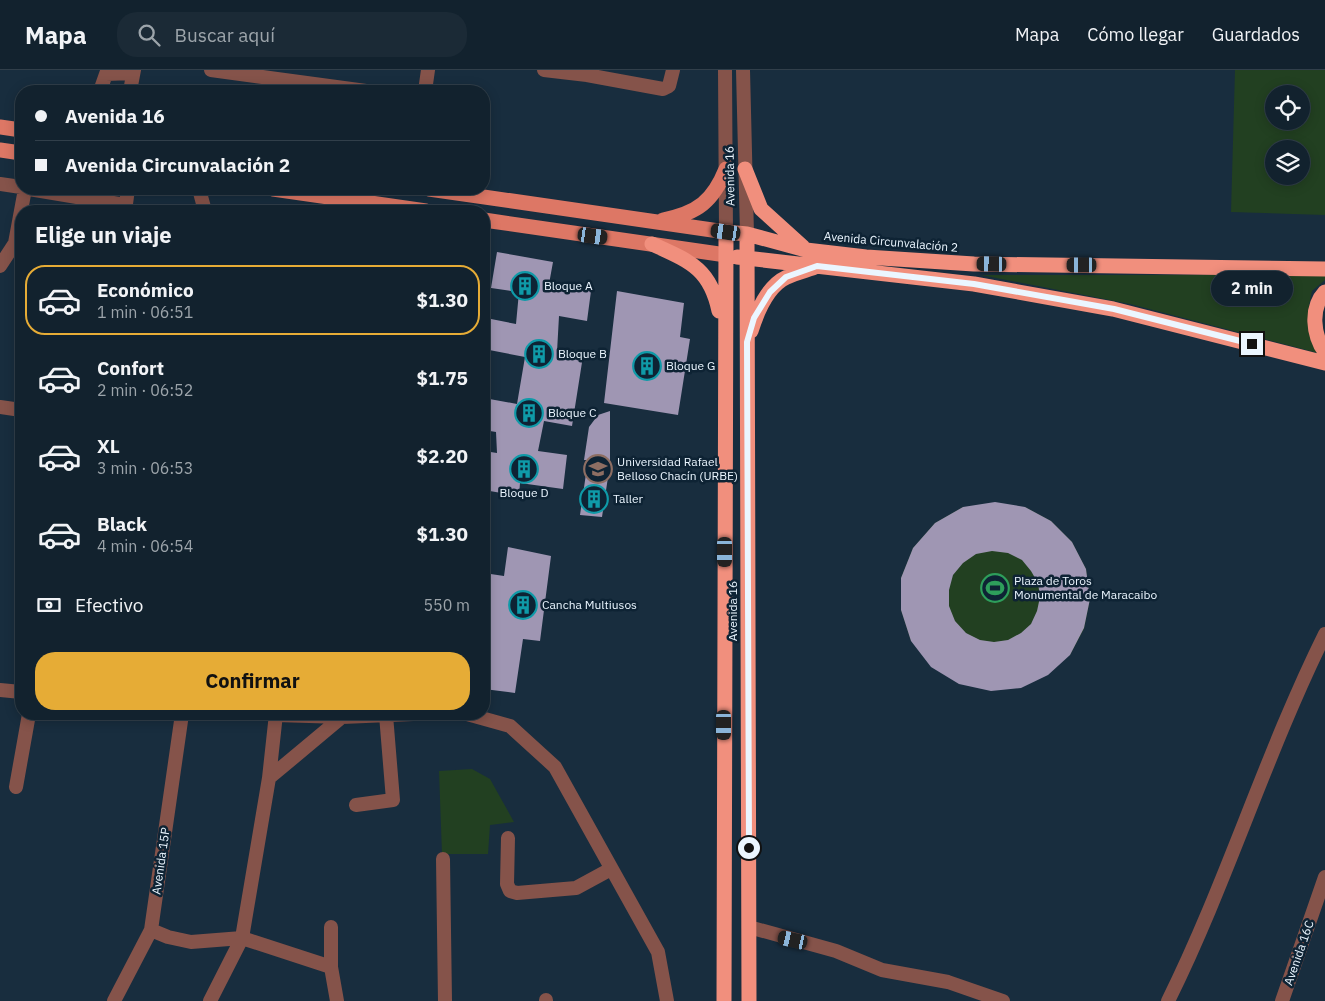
<!DOCTYPE html>
<html lang="es">
<meta charset="utf-8">
<style>
:root{--surface:#12222e;--page:#1b2a36;--text:#f1f3f6;--muted:#9ca4aa;--line:#313f4a;--accent:#e6ac36}
body{margin:0;font-family:"IBM Plex Sans",sans-serif;background:var(--page);color:var(--text);height:100vh;display:flex;flex-direction:column;font-size:19px;white-space:nowrap}
*{box-sizing:border-box;margin:0}
p{font-size:16px;color:var(--muted)}
.icon{flex:none;width:28px;height:28px;fill:none;stroke:currentColor;stroke-width:2;stroke-linecap:round;stroke-linejoin:round}
.map{position:relative;flex:1;overflow:hidden}
.sheet{position:absolute;left:15px;top:135px;width:475px;height:515px;display:flex;flex-direction:column;background:var(--surface);border-radius:20px;box-shadow:0 2px 12px #0003,0 0 0 1px var(--line)}
.sheet>*{flex:none}
.banner{position:absolute;left:15px;top:15px;width:475px;height:110px;border-radius:20px;box-shadow:0 2px 12px #0003,0 0 0 1px var(--line);display:grid;align-content:center;height:110px;padding:0 20px;background:var(--surface)}
.buttons{position:absolute;left:1265px;top:15px;display:grid;gap:10px}
.buttons a{display:grid;place-items:center;width:45px;height:45px;border-radius:50%;background:var(--surface);box-shadow:0 2px 12px #0003,0 0 0 1px var(--line);font-size:25px}
.end{position:absolute;width:22px;height:22px;margin:-11px;border:6px solid #ebf6ff;background:#111;box-shadow:0 0 0 2px #111}
.from{border-radius:50%}
.bubble{position:absolute;height:35px;border-radius:18px;background:var(--surface);box-shadow:0 2px 12px #0003,0 0 0 1px var(--line);font-size:16px;font-weight:800;line-height:35px;text-align:center}
.car{position:absolute;width:15px;height:30px;margin:-15px -8px;border-radius:6px;box-shadow:0 0 4px 1px #0007;background:linear-gradient(#222 24%,#8ab4d8 0 40%,#222 0 76%,#8ab4d8 0 86%,#222 0)}
.banner b{display:flex;align-items:center;gap:18px;height:48px;font-size:19px}
.banner b+b{border-top:1px solid var(--line)}
.banner i{width:12px;height:12px;background:var(--text)}
ul{padding:0;list-style:none}
li{display:flex;align-items:center;gap:15px;height:70px;margin:0 10px 8px;padding:0 10px;border:2px solid transparent;border-radius:20px}
li div{flex:1}
li b{display:block;font-size:19px}
li em{font-style:normal;font-weight:800}
li.current{border-color:var(--accent)}
li>.icon{width:45px;height:45px;stroke-width:1.5}
h2{padding:0 20px;font-size:22px;line-height:60px}
.pay{display:flex;align-items:center;gap:12px;height:55px;padding:0 20px;font-size:19px}
.pay p{margin-inline-start:auto}
.cta{display:flex;gap:10px;margin-top:auto;padding:10px 20px}
.cta a{flex:1;height:58px;border-radius:20px;background:var(--accent);color:#111;font-size:20px;font-weight:800;line-height:58px;text-align:center}
header{display:flex;align-items:center;gap:30px;box-sizing:border-box;height:70px;padding:0 25px;background:var(--surface);border-bottom:1px solid var(--line)}
header strong{font-size:24px}
nav{display:flex;gap:28px;margin-inline-start:auto;font-size:18px}
.search{width:350px;height:45px;background:var(--page);display:flex;align-items:center;gap:12px;box-sizing:border-box;padding:0 18px;border-radius:20px;color:var(--muted);font-size:19px}
.map>svg:first-child{display:block}
</style>
<header>
<strong>Mapa</strong>
<div class="search"><svg class="icon" aria-label="search" viewBox="0 0 24 24"><circle cx="10" cy="10" r="6"/><path d="M15 15l6 6"/></svg>Buscar aquí</div>
<nav><a>Mapa</a><a>Cómo llegar</a><a>Guardados</a></nav>
</header>
<div class="map">
<svg width="1325" height="931" viewBox="0 0 1325 931">
<rect width="100%" height="100%" fill="#182d3e"/>
<path fill="#224021" fill-rule="evenodd" d="M 1235,0 L 1325,0 L 1325,145 L 1231,142 ZM 1274,24 L 1301,24 L 1301,51 L 1274,51 ZM 1274,79 L 1301,79 L 1301,106 L 1274,106 Z
M 981,205 L 1325,205 L 1325,210 L 1312,221 C 1307,243 1304,263 1318,283 L 1130,234 Z
M 963,437 L 1025,437 L 1051,451 L 1072,472 L 1086,499 L 1090,529 L 1084,559 L 1070,585 L 911,571 L 901,540 L 901,508 L 913,478 L 935,453 Z
M 472,699 L 490,709 L 514,752 L 490,755 L 488,784 L 442,784 L 439,701 Z"/>
<path fill="#9f96b3" fill-rule="evenodd" d="M 497,182 L 553,192 L 549,214 L 591,221 L 587,251 L 559,246 L 557,282 L 583,286 L 572,356 L 544,351 L 538,381 L 567,385 L 563,419 L 520,413 L 519,426 L 484,420 L 484,381 L 497,383 L 496,362 L 484,360 L 484,328 L 517,334 L 525,287 L 484,279 L 486,248 L 516,254 L 519,222 L 491,218 Z
M 617,221 L 684,233 L 680,267 L 690,269 L 678,345 L 604,333 Z
M 610,341 L 610,394 L 602,447 L 580,445 L 588,390 L 584,390 L 589,357 L 598,345 Z
M 995,432 L 1025,437 L 1051,451 L 1072,472 L 1086,499 L 1090,529 L 1084,558 L 1070,585 L 1048,605 L 1021,618 L 991,621 L 959,614 L 931,597 L 911,571 L 901,540 L 901,508 L 913,478 L 935,453 L 963,437 ZM 992,481 L 1008,483 L 1022,490 L 1031,501 L 1038,513 L 1040,527 L 1037,541 L 1031,554 L 1021,563 L 1008,570 L 994,572 L 980,570 L 966,563 L 955,551 L 949,536 L 949,520 L 953,505 L 963,493 L 976,484 Z
M 508,477 L 551,486 L 540,571 L 523,569 L 515,623 L 484,619 L 484,503 L 504,506 Z"/>
<g fill="none" stroke-linecap="round" stroke-linejoin="round">
<path stroke="#85534a" stroke-width="14" d="M 211,0 L 366,21
M 544,0 L 587,5 L 663,19 L 669,16 L 673,0
M 725,0 L 726,162
M 743,0 L 747,164
M 100,21 L 106,4 L 133,3
M 130,21 L 134,0
M 425,21 L 428,0
M 0,114 L 21,117
M 29,119 L 125,135
M 199,119 L 205,141
M 125,141 L 128,119
M 0,196 L 15,173 L 25,119
M 0,337 L 21,340
M 0,620 L 21,622
M 467,644 L 510,656 L 555,697 L 658,882 L 667,931
M 276,645 L 342,647
M 269,708 L 276,644
M 16,717 L 29,644
M 356,735 L 393,730 L 386,645
M 508,768 L 507,814 L 510,821 L 517,823 L 576,818 L 611,799
M 443,789 L 445,931
M 331,857 L 331,897 L 337,931
M 749,857 L 836,881 L 882,900 L 948,912 L 1003,931
M 151,860 L 168,867 L 191,872 L 242,868 L 331,897
M 546,930 L 546,931
M 114,931 L 151,860 L 182,644
M 210,931 L 242,868 L 269,708 L 342,647 L 413,644
M 1168,931 C 1227,812 1266,683 1325,564
M 1282,931 L 1325,807"/>
<path stroke="#dd7765" stroke-width="15" d="M 0,57 L 21,60
M 0,80 L 21,83
M 273,119 L 426,141
M 429,119 L 726,162
M 484,150 L 726,185
M 663,150 C 698,143 713,131 726,99"/>
<path stroke="#f18f7d" stroke-width="15" d="M 745,99 L 761,139 L 803,177
M 747,164 L 749,931
M 652,174 C 689,191 710,198 719,241
M 737,187 L 974,214 L 1113,239 L 1325,293
M 1325,222 C 1310,238 1313,265 1325,282
M 751,261 C 757,242 767,216 787,207 C 795,203 804,201 813,198
M 724,931 L 726,162 L 747,164 L 806,180 L 866,187 L 974,194 L 1325,199"/>
</g>
<g fill="none" stroke-linecap="round" stroke-linejoin="round">
<path stroke="#ebf6ff" stroke-width="6" d="M 749,778 L 747,272 L 754,248 L 770,222 L 786,207 L 817,196 L 974,214 L 1114,239 L 1252,274"/>
</g>
<defs>
<symbol id="building-ring" viewBox="-11 -11 22 22"><circle r="9.5" fill="#0e2334" stroke="#0f9aa8" stroke-width="1.5"/><path d="M-4-6H4V6H1V3H-1V6H-4ZM-2.5-4.3h1.7v1.8h-1.7ZM.8-4.3h1.7v1.8H.8ZM-2.5-1h1.7V.8h-1.7ZM.8-1h1.7V.8H.8Z" fill="#0f9aa8"/></symbol>
<symbol id="university-ring" viewBox="-11 -11 22 22"><circle r="9.5" fill="#0e2334" stroke="#8d6e63" stroke-width="1.5"/><path d="M0-5L7-2L0 1L-7-2ZM-4 1L0 2.5L4 1V4Q0 6-4 4Z" fill="#8d6e63"/></symbol>
<symbol id="stadium-ring" viewBox="-11 -11 22 22"><circle r="9.5" fill="#0e2334" stroke="#2e9e5b" stroke-width="1.5"/><path d="M0-5a6.5 5 0 1 0 0 10a6.5 5 0 1 0 0-10ZM-3.5-1.8h7v3.6h-7Z" fill="#2e9e5b"/></symbol>
</defs>
<g fill-rule="evenodd">
<use href="#building-ring" x="509" y="200" width="32" height="32"/>
<use href="#building-ring" x="523" y="268" width="32" height="32"/>
<use href="#building-ring" x="631" y="280" width="32" height="32"/>
<use href="#building-ring" x="513" y="327" width="32" height="32"/>
<use href="#building-ring" x="508" y="383" width="32" height="32"/>
<use href="#university-ring" x="582" y="383" width="32" height="32"/>
<use href="#building-ring" x="578" y="413" width="32" height="32"/>
<use href="#stadium-ring" x="979" y="502" width="32" height="32"/>
<use href="#building-ring" x="507" y="519" width="32" height="32"/>
</g>
<g text-anchor="middle" stroke-width="5" stroke-linejoin="round" paint-order="stroke">
<g font-size="12" fill="#ebf6ff" stroke="#0e2334">
<text transform="translate(730 106) rotate(-91)" y="4">Avenida 16</text>
<text transform="translate(891 172) rotate(5)" y="4">Avenida Circunvalación 2</text>
<text transform="translate(733 541) rotate(-90)" y="4">Avenida 16</text>
<text transform="translate(161 791) rotate(-82)" y="4">Avenida 15P</text>
<text transform="translate(1299 883) rotate(-71)" y="4">Avenida 16C</text>
</g>
<g font-size="12" fill="#ebf6ff" stroke="#0e2334" text-anchor="start">
<text x="544" y="220">Bloque A</text>
<text x="558" y="288">Bloque B</text>
<text x="666" y="300">Bloque G</text>
<text x="548" y="347">Bloque C</text>
<text x="617" y="396">Universidad Rafael<tspan x="617" dy="14">Belloso Chacín (URBE)</tspan></text>
<text x="524" y="427" text-anchor="middle">Bloque D</text>
<text x="613" y="433">Taller</text>
<text x="1014" y="515">Plaza de Toros<tspan x="1014" dy="14">Monumental de Maracaibo</tspan></text>
<text x="542" y="539">Cancha Multiusos</text>
</g>
</g>
</svg>
<div class="buttons">
<a><svg class="icon" aria-label="locate" viewBox="0 0 24 24"><circle cx="12" cy="12" r="6"/><path d="M12 2v4M12 18v4M2 12h4M18 12h4"/></svg></a>
<a><svg class="icon" aria-label="layers" viewBox="0 0 24 24"><path d="M12 4l9 5-9 5-9-5zM3 14l9 5 9-5"/></svg></a>
</div>
<i class="end from" style="left:749px;top:778px"></i>
<i class="end" style="left:1252px;top:274px"></i>
<div class="bubble" style="left:1211px;top:201px;width:82px">2 min</div>
<i class="car" style="left:726px;top:162px;rotate:278deg"></i>
<i class="car" style="left:593px;top:166px;rotate:98deg"></i>
<i class="car" style="left:992px;top:194px;rotate:271deg"></i>
<i class="car" style="left:1082px;top:195px;rotate:270deg"></i>
<i class="car" style="left:725px;top:482px;rotate:180deg"></i>
<i class="car" style="left:724px;top:655px;rotate:180deg"></i>
<i class="car" style="left:793px;top:870px;rotate:283deg"></i>
<div class="banner">
<b><i class="from"></i>Avenida 16</b>
<b><i></i>Avenida Circunvalación 2</b>
</div>
<section class="sheet">
<h2>Elige un viaje</h2>
<ul>
<li class="current"><svg class="icon" aria-label="car" viewBox="0 0 24 24"><path d="M5 17H2v-5l4-1 3-4h7l3 4 3 1v5h-3M9 17h6M6 11h13"/><circle cx="7" cy="17" r="2"/><circle cx="17" cy="17" r="2"/></svg><div><b>Económico</b><p>1 min · 06:51</p></div><em>$1.30</em></li>
<li><svg class="icon" aria-label="car" viewBox="0 0 24 24"><path d="M5 17H2v-5l4-1 3-4h7l3 4 3 1v5h-3M9 17h6M6 11h13"/><circle cx="7" cy="17" r="2"/><circle cx="17" cy="17" r="2"/></svg><div><b>Confort</b><p>2 min · 06:52</p></div><em>$1.75</em></li>
<li><svg class="icon" aria-label="car" viewBox="0 0 24 24"><path d="M5 17H2v-5l4-1 3-4h7l3 4 3 1v5h-3M9 17h6M6 11h13"/><circle cx="7" cy="17" r="2"/><circle cx="17" cy="17" r="2"/></svg><div><b>XL</b><p>3 min · 06:53</p></div><em>$2.20</em></li>
<li><svg class="icon" aria-label="car" viewBox="0 0 24 24"><path d="M5 17H2v-5l4-1 3-4h7l3 4 3 1v5h-3M9 17h6M6 11h13"/><circle cx="7" cy="17" r="2"/><circle cx="17" cy="17" r="2"/></svg><div><b>Black</b><p>4 min · 06:54</p></div><em>$1.30</em></li>
</ul>
<div class="pay"><svg class="icon" aria-label="cash" viewBox="0 0 24 24"><path d="M3 7h18v10H3z"/><circle cx="12" cy="12" r="2"/></svg>Efectivo<p>550 m</p></div>
<div class="cta"><a>Confirmar</a></div>
</section>
</div>
